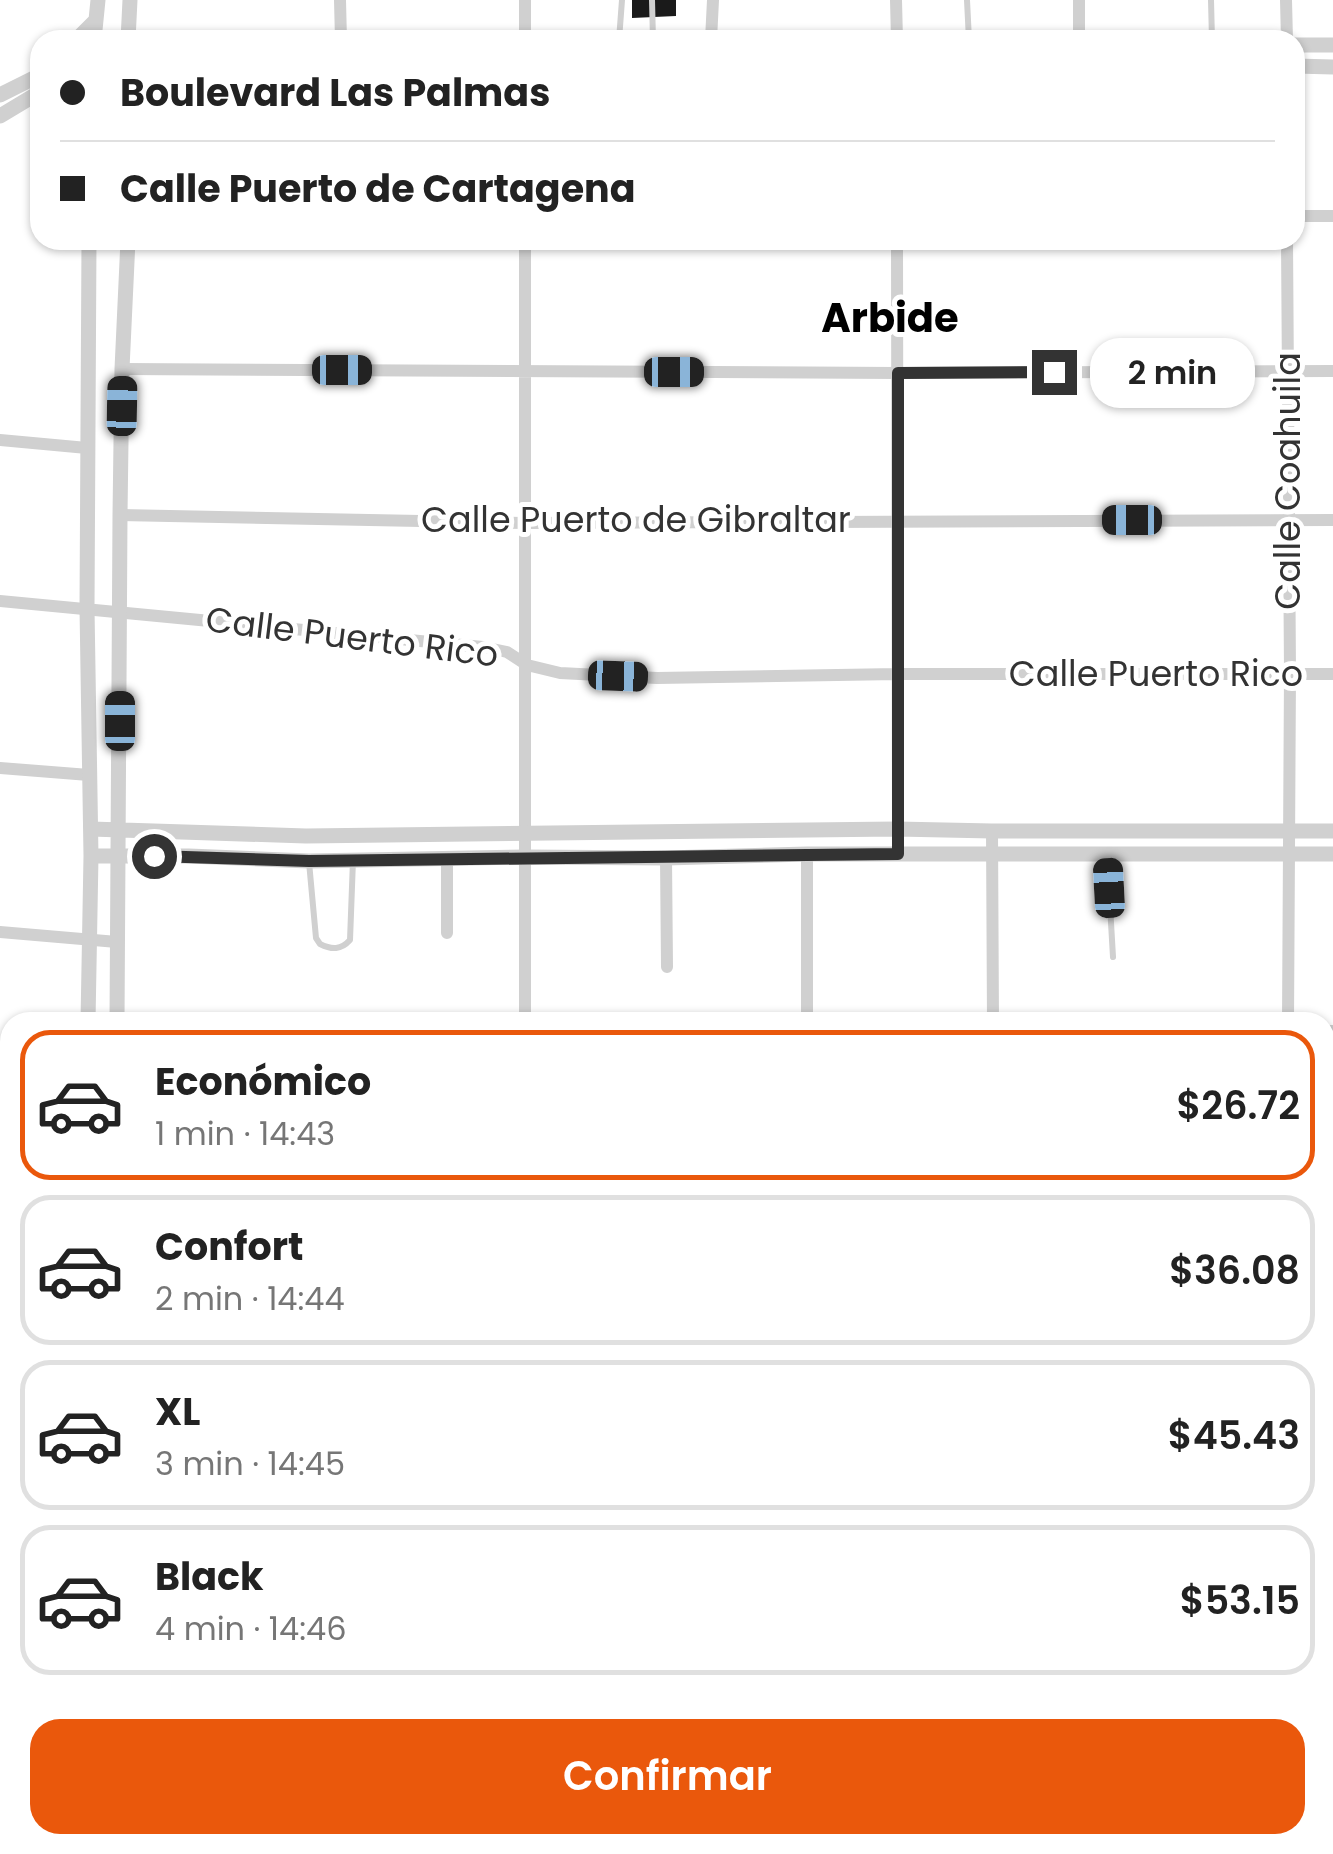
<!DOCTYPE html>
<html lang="es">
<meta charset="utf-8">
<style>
:root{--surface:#fff;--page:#f2f2f2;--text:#222;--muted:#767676;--line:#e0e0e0;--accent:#ea580c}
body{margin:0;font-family:Poppins,sans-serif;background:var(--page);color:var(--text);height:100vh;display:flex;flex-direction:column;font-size:38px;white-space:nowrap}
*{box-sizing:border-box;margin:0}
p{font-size:32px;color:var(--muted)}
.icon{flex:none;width:55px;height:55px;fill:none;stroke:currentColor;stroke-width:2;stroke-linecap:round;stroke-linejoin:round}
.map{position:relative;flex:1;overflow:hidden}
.panel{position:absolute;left:0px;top:1012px;width:1335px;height:842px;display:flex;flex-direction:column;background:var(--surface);border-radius:30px 30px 0 0;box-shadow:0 2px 8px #0004}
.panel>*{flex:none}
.guide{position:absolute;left:30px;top:30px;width:1275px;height:220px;border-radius:30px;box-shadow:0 2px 8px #0004;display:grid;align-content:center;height:220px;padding:0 30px;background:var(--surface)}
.end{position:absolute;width:45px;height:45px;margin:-22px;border:12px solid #333;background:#fff;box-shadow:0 0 0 5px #fff}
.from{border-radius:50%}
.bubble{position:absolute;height:70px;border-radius:30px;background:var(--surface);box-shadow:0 2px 8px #0004;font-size:32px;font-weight:600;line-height:70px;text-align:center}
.car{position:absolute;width:30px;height:60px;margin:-30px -15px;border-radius:12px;box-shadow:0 0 8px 2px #0007;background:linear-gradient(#222 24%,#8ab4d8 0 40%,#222 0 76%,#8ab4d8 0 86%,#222 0)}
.guide b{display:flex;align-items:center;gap:35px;height:95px;font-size:38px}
.guide b+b{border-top:2px solid var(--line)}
.guide i{width:25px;height:25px;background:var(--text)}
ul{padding:18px 0 0;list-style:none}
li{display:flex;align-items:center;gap:30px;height:150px;margin:0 20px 15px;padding:0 10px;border:5px solid var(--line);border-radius:30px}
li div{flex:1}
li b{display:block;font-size:38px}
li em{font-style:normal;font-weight:600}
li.current{border-color:var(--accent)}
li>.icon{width:90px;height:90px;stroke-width:1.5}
.action{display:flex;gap:20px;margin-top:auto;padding:20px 30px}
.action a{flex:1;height:115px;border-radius:30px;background:var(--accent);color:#fff;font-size:40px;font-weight:600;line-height:115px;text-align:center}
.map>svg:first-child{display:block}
</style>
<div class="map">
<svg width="1333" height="1854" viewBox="0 0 1333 1854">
<rect width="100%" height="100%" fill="#fff"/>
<path fill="#e6ecdf" d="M 135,1845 L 721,1845 L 721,1854 L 135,1854 Z"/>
<path fill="#1a1a1a" d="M 632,0 L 676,0 L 676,16 L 632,18 Z"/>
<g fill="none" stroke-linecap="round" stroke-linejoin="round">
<path stroke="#d0d0d0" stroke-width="6" d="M 652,0 L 653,40
M 967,0 L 969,40
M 1211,0 L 1212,40
M 619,40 L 622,0
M 1107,854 L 1113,957
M 309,862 L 316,938 L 320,944 C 332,950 341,950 350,940 L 353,860"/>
<path stroke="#d0d0d0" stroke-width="10" d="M 307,1845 L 342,1854
M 418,1845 L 420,1854
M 515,1845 L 517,1854
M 234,1854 L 260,1845"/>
<path stroke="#d0d0d0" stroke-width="12" d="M 340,0 L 341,40
M 525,0 L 525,40
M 896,0 L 897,40
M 1079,0 L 1079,40
M 1286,0 L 1287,40
M 711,40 L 713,0
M 1295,216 L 1333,216
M 897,240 L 898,854
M 1287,240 L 1290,673 L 1288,1022
M 122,369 L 898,373 L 1333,371
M 0,440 L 87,448
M 120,515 L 527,523 L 1333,520
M 0,601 L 483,647 L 507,652 L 527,665 L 560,673 L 657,678 L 897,674 L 1333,674
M 0,768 L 89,775
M 992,831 L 993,1022
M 666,858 L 667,967
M 447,859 L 447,933
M 0,932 L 117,942
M 525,1022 L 525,240
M 807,1022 L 807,854
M 1325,1031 L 1333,1031
M 0,1097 L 10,1098
M 1325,1158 L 1333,1158
M 0,1258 L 10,1259
M 1325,1311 L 1333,1311
M 0,1419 L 10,1420
M 1325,1476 L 1333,1476
M 0,1573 L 10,1574
M 1325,1638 L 1333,1638
M 0,1750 L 10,1751
M 1325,1790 L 1333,1790
M 802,1845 L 802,1854
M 1102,1845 L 1102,1854
M 924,1854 L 925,1845
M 1268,1854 L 1270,1845"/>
<path stroke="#d0d0d0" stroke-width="15" d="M 76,40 L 96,20
M 94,40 L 98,0
M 128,40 L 130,0
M 1295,45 L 1333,45
M 1295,66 L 1333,67
M 0,95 L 40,75
M 0,116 L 40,92
M 91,829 L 306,836 L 897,829 L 992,831 L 1333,831
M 91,856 L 189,856 L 309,861 L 526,857 L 666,858 L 807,854 L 1333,854
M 88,1022 L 91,856 L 87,608 L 89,240
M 117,1022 L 120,515 L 122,369 L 128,240
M 79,1854 L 79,1845
M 109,1854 L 109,1845"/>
</g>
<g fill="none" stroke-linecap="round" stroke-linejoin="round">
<path stroke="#333" stroke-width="12" d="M 154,856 L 309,861 L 898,854 L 898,373 L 1054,372"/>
</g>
<g text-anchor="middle" stroke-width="10" stroke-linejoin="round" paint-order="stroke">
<g font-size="35" fill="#333" stroke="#fff">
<text transform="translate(1288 481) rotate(-90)" y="12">Calle Coahuila</text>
<text x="636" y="532">Calle Puerto de Gibraltar</text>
<text transform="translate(352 637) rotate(7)" y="12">Calle Puerto Rico</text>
<text x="1156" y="686">Calle Puerto Rico</text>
</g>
<g font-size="40" font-weight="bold" fill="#000" stroke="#fff">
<text x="890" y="332">Arbide</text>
</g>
</g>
</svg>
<i class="end from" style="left:154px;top:856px"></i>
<i class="end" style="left:1054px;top:372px"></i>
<div class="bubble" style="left:1090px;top:338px;width:165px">2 min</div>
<i class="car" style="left:342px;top:370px;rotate:90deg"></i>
<i class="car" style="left:674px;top:372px;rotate:90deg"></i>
<i class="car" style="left:122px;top:406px;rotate:1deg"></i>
<i class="car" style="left:1132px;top:520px;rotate:270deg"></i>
<i class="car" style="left:618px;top:676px;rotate:92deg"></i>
<i class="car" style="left:120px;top:721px;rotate:0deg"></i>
<i class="car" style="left:1109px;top:888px;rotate:357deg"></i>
<div class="guide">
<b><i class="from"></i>Boulevard Las Palmas</b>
<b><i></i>Calle Puerto de Cartagena</b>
</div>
<section class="panel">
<ul>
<li class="current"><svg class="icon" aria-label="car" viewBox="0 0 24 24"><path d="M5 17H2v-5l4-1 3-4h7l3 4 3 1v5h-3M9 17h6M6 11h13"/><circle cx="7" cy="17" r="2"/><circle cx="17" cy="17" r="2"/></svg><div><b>Económico</b><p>1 min · 14:43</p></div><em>$26.72</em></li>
<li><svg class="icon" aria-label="car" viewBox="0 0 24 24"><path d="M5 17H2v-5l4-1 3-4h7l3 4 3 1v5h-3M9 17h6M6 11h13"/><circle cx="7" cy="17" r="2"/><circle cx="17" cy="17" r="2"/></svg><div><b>Confort</b><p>2 min · 14:44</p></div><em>$36.08</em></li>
<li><svg class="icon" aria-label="car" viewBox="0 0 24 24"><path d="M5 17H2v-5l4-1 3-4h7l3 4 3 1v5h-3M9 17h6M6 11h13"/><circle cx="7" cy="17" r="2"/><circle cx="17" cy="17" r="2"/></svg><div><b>XL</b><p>3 min · 14:45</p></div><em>$45.43</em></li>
<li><svg class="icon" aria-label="car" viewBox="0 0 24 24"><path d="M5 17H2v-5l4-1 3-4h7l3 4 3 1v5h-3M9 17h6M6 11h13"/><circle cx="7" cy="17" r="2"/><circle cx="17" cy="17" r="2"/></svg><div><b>Black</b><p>4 min · 14:46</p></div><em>$53.15</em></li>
</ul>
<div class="action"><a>Confirmar</a></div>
</section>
</div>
